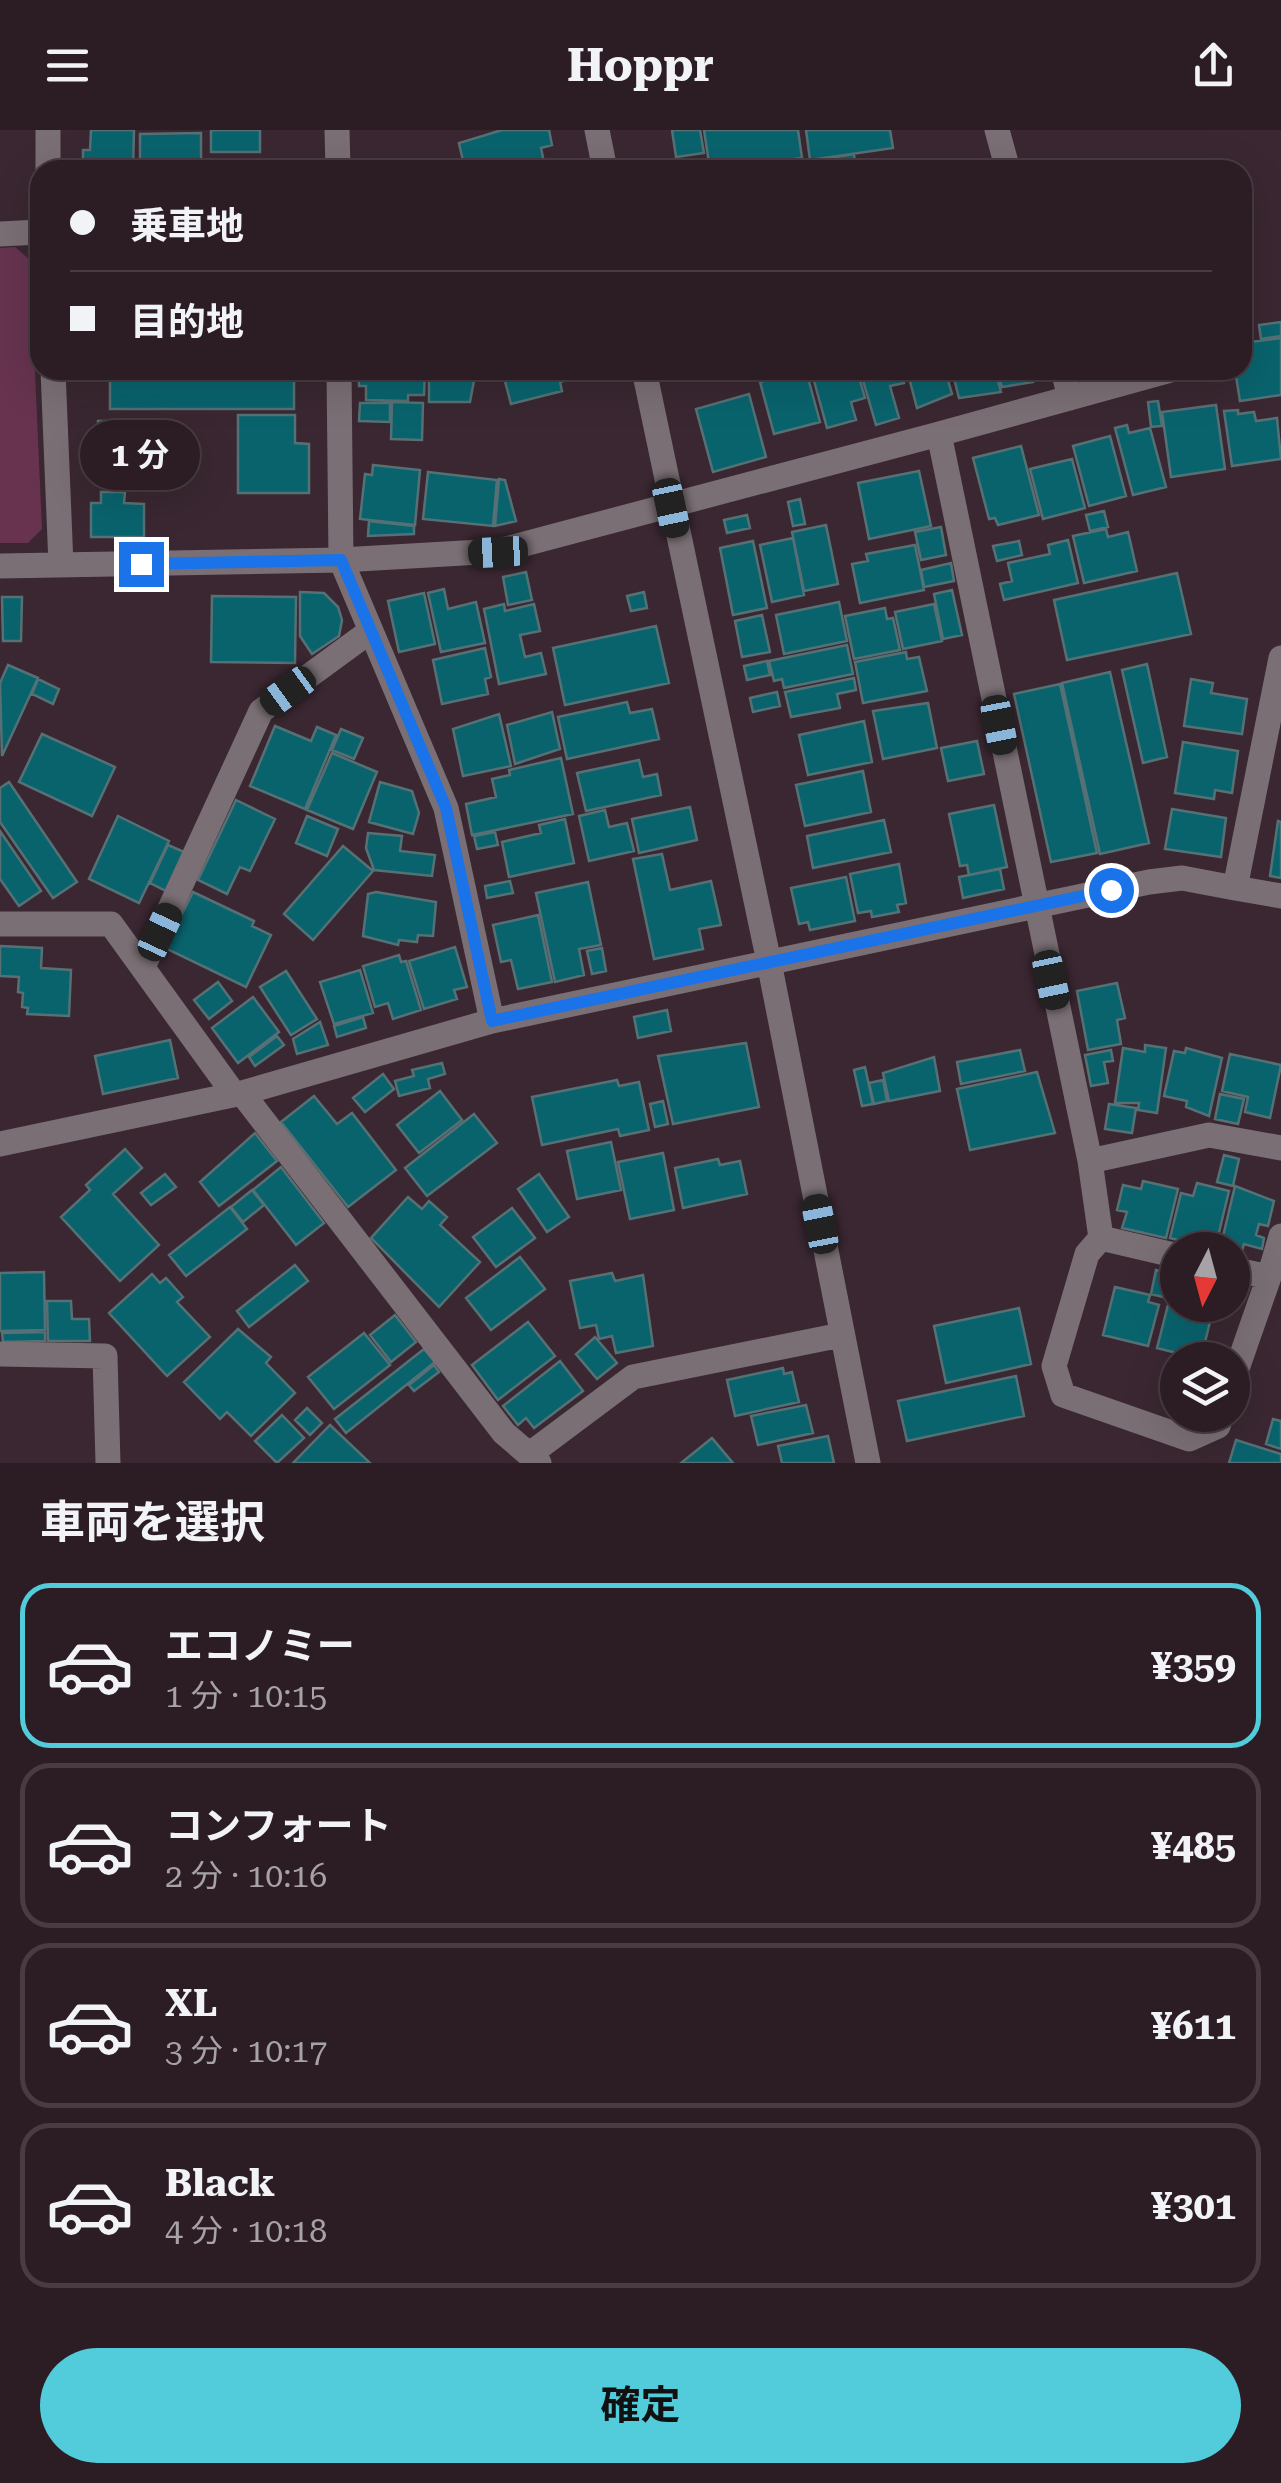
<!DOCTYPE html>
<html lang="ja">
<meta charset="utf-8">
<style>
:root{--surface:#2c1d25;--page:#382a32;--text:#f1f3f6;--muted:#a6a2a7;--line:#483b42;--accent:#52cbda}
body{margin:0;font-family:"Roboto Serif","Noto Sans JP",serif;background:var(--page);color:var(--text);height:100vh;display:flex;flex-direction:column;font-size:38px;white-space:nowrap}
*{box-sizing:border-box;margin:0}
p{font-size:32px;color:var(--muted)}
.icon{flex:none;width:55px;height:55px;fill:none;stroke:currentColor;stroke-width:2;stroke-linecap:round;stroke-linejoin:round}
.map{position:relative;height:1333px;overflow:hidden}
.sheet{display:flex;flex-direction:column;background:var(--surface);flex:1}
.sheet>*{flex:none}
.guide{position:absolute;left:30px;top:30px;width:1222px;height:220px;border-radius:30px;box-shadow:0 10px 40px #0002,0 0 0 2px var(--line);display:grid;align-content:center;height:220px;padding:0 40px;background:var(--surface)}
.needle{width:65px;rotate:186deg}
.buttons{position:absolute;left:1160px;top:1102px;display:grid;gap:20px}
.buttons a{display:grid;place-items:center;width:90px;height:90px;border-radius:50%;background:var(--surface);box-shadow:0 10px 40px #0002,0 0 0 2px var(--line);font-size:50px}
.end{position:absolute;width:45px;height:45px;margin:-22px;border:12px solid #1a73e8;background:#fff;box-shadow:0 0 0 5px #fff}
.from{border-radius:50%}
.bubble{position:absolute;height:70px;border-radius:35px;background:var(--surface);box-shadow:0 10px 40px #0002,0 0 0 2px var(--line);font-size:32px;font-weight:700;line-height:70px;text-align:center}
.car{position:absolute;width:30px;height:60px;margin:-30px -15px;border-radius:12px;box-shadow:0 0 8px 2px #0007;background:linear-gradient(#222 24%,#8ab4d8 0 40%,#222 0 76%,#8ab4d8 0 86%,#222 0)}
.guide b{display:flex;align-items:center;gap:35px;height:95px;font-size:38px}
.guide b+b{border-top:2px solid var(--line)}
.guide i{width:25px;height:25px;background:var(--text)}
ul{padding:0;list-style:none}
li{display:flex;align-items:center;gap:30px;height:165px;margin:0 20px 15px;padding:0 20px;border:5px solid var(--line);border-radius:30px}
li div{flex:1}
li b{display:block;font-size:38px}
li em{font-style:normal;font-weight:700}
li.active{border-color:var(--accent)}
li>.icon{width:90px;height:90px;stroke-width:1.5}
h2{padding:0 40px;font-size:45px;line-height:120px}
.button{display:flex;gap:20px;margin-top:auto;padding:20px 40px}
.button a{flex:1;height:115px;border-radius:60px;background:var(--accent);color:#111;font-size:40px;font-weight:700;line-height:115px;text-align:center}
header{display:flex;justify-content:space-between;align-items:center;height:130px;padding:0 40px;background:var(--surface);font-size:45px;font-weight:700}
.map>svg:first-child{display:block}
</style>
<header><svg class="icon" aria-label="menu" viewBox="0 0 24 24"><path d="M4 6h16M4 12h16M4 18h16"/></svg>Hoppr<svg class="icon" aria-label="share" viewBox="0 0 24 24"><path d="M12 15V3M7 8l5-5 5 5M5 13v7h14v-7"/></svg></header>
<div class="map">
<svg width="1281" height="1333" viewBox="0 0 1281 1333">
<rect width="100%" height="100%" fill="#3a2731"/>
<path fill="#67334f" d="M 15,117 L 30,130 L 42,399 L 28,413 L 0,413 L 0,118 Z"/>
<path fill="#09636d" stroke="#557175" stroke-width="2.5" d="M 91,0 L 134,0 L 133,40 L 83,36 L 83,20 L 90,20 Z
M 211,0 L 260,0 L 260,22 L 211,22 Z
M 502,0 L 549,0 L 552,15 L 541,18 L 545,37 L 465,40 L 459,13 Z
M 672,0 L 700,0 L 704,23 L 676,27 Z
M 704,0 L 798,0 L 802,28 L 710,40 Z
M 806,0 L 890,0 L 893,18 L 810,30 Z
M 201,3 L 201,40 L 140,40 L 140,4 Z
M 854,24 L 855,34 L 812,40 L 811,31 Z
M 1281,192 L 1281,206 L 1261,209 L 1259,195 Z
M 1281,208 L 1281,265 L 1240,271 L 1235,240 L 1242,240 L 1242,213 Z
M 425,240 L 424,265 L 408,265 L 408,271 L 366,270 L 366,256 L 359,256 L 359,241 Z
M 429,240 L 476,240 L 470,272 L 429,272 Z
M 502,240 L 580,240 L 582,246 L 560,252 L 562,261 L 511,274 Z
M 811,240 L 857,240 L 865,268 L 851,272 L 856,290 L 827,298 Z
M 860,240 L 900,240 L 904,253 L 890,256 L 899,288 L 876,295 Z
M 907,240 L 945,240 L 952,264 L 917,278 Z
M 952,240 L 995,240 L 1001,262 L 959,268 Z
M 997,240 L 1041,240 L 1041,242 L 1031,245 L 1033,252 L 1002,257 Z
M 800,241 L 802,246 L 807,244 L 820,292 L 774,304 L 760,252 Z
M 110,243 L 294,243 L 294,279 L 110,279 Z
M 749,264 L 766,327 L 713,342 L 696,279 Z
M 1158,271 L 1162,296 L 1151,297 L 1148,272 Z
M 392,272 L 423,273 L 422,310 L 391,309 Z
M 360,273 L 390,273 L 390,292 L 359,291 Z
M 1216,275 L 1225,339 L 1171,347 L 1162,282 Z
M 1238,280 L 1238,284 L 1254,282 L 1256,291 L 1277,288 L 1281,329 L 1232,336 L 1224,281 Z
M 238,285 L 295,285 L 295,313 L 309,314 L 309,363 L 238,363 Z
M 98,291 L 128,291 L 128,304 L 98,304 Z
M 137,294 L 166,294 L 166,304 L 137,304 Z
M 1127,295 L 1129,303 L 1150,298 L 1166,357 L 1133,365 L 1115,298 Z
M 1110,306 L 1126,366 L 1089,376 L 1073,316 Z
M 1021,316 L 1039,385 L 998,395 L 995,388 L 989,389 L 973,328 Z
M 84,319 L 143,319 L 143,352 L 95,352 L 95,342 L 84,342 Z
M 1072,329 L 1085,378 L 1043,389 L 1030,339 Z
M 373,335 L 420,340 L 415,395 L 360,389 L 365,344 L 372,345 Z
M 919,341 L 931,396 L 869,409 L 858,353 Z
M 428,342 L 497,350 L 493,396 L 423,389 Z
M 499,349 L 505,350 L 516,391 L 495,396 Z
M 101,362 L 125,362 L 124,373 L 144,374 L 144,407 L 91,407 L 91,373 L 101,373 Z
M 800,369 L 805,394 L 793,396 L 788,372 Z
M 1104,381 L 1108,397 L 1090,401 L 1086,385 Z
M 747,385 L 750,398 L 727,403 L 724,390 Z
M 369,391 L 414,396 L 414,404 L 368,406 Z
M 826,395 L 838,454 L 804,461 L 792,402 Z
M 941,397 L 946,425 L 921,430 L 915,402 Z
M 1106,399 L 1108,407 L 1128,402 L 1137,441 L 1084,453 L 1073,406 Z
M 793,408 L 804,465 L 772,472 L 760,415 Z
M 1068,410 L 1078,453 L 1004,470 L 1000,454 L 1012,451 L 1008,433 L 1050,424 L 1048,415 Z
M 753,411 L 767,478 L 733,485 L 720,418 Z
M 1019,411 L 1022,425 L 997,431 L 993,416 Z
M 915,415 L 924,460 L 860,473 L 852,434 L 868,431 L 866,424 Z
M 951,433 L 954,451 L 924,457 L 921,440 Z
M 526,442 L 532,470 L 508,475 L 503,447 Z
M 1177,443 L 1191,504 L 1067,530 L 1054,470 Z
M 444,459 L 448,479 L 476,472 L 485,513 L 441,522 L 428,463 Z
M 952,460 L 962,505 L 943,509 L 934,464 Z
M 300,462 L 324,463 L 338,477 L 342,490 L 339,506 L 312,524 L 300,506 Z
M 644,462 L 647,478 L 631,481 L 627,466 Z
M 424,463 L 435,514 L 399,522 L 388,471 Z
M 212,466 L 296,467 L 295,533 L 211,532 Z
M 2,467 L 22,467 L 21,511 L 3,511 Z
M 839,472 L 847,511 L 784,524 L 776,485 Z
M 504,474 L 505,481 L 534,474 L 540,501 L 520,505 L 525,527 L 541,523 L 546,544 L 499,554 L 484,479 Z
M 934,474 L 942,511 L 903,519 L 895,482 Z
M 885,478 L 887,489 L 893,488 L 900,520 L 854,529 L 845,486 Z
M 762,485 L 770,522 L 742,527 L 735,491 Z
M 656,496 L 669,553 L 565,575 L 553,518 Z
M 847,515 L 853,544 L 784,558 L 782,549 L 774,551 L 769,531 Z
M 485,518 L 491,547 L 485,549 L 488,564 L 442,574 L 433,530 Z
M 906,522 L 907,529 L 919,527 L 927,561 L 863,573 L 855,532 Z
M 767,531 L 770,545 L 747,550 L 744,536 Z
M 1147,534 L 1167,627 L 1143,633 L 1122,540 Z
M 8,535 L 38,548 L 2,626 L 0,553 Z
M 1110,542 L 1149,713 L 1100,724 L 1062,553 Z
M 854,548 L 856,560 L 837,564 L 840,578 L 791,587 L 785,562 Z
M 38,549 L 59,559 L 53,574 L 32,564 Z
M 1191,549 L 1213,553 L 1211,563 L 1247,569 L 1242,604 L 1184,596 Z
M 1060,554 L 1097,723 L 1051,732 L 1014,564 Z
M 777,562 L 780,576 L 753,582 L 750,568 Z
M 627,572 L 630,583 L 652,579 L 659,609 L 567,629 L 558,587 Z
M 928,573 L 937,618 L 883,629 L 873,581 Z
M 552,582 L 560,619 L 515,634 L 507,595 Z
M 499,584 L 511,636 L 463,646 L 453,599 Z
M 864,591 L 872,632 L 808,645 L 799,605 Z
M 275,596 L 311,611 L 317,597 L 336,605 L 305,679 L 250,656 Z
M 341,599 L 363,608 L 354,629 L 332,620 Z
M 42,604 L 115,637 L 92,686 L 19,652 Z
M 977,611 L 984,644 L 948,651 L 941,618 Z
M 1183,612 L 1238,621 L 1232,663 L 1215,660 L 1214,669 L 1175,663 Z
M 332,623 L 377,642 L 353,699 L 307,680 Z
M 561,628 L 573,684 L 472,705 L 466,674 L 496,667 L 492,649 L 510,645 L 509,640 Z
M 639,630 L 643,647 L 657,644 L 661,665 L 586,681 L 577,643 Z
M 863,641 L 871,682 L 805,696 L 796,655 Z
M 9,652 L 77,752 L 53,768 L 0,692 L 0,658 Z
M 380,652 L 412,661 L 419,683 L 413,704 L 369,692 Z
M 236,670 L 275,689 L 250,741 L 240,737 L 227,764 L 198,750 Z
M 994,675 L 1007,737 L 969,745 L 967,735 L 960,736 L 949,684 Z
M 690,677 L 697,710 L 639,723 L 632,689 Z
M 1172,679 L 1226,688 L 1221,727 L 1165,719 Z
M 605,680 L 609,697 L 627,693 L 634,721 L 589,731 L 579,686 Z
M 118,686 L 169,711 L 139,773 L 89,749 Z
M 307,686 L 338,699 L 327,726 L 296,713 Z
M 565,689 L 574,733 L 509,747 L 502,712 L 541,703 L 539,695 Z
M 884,690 L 891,722 L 813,738 L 807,706 Z
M 1278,691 L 1281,692 L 1281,748 L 1270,746 Z
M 0,701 L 41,761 L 19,776 L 0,749 Z
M 495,702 L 498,715 L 477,719 L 474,706 Z
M 368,703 L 402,706 L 400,721 L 435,725 L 432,746 L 374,740 L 366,718 Z
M 168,715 L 184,722 L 166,761 L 150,753 Z
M 343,716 L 373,741 L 313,810 L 284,784 Z
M 662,724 L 670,760 L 711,751 L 721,795 L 699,799 L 703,819 L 654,829 L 633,729 Z
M 899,734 L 906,773 L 897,775 L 899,782 L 872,787 L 871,781 L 858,783 L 850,744 Z
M 1000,739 L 1004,759 L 963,768 L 959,747 Z
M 846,747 L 855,791 L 810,800 L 808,792 L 799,794 L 791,758 Z
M 510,751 L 513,763 L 487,768 L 485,756 Z
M 588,752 L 601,815 L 579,819 L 584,845 L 555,852 L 536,763 Z
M 193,762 L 254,791 L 252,796 L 271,805 L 246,857 L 165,818 Z
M 376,762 L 436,772 L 433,806 L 418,805 L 417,812 L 399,810 L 398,815 L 363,806 L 368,764 Z
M 538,785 L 552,852 L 518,859 L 511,830 L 501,832 L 493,795 Z
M 0,816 L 42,818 L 41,838 L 71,840 L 69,886 L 27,884 L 28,878 L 22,877 L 23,863 L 18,862 L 19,847 L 0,846 Z
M 455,817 L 467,857 L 454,860 L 457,869 L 424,879 L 409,831 Z
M 602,818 L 606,841 L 592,844 L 587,821 Z
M 399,825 L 401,832 L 406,831 L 421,880 L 393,889 L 388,873 L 375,877 L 363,836 Z
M 360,840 L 373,883 L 334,894 L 320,852 Z
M 286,841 L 317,889 L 291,905 L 260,857 Z
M 218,852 L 232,871 L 209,889 L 194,870 Z
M 1117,853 L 1125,888 L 1117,890 L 1121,914 L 1088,920 L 1077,861 Z
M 253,867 L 279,902 L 238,933 L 212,898 Z
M 667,880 L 671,901 L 638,908 L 634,887 Z
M 363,887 L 366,898 L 337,907 L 334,896 Z
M 320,892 L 328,915 L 297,924 L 293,909 Z
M 277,906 L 284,915 L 255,936 L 249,927 Z
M 170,910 L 178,948 L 103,964 L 95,926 Z
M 746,913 L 759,977 L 673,994 L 658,926 Z
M 1145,915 L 1166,918 L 1157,983 L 1138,980 L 1139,973 L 1115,973 L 1123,918 L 1145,922 Z
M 1186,918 L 1222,928 L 1209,986 L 1186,977 L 1187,971 L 1164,966 L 1174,921 L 1185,923 Z
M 1020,920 L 1025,941 L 961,954 L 957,932 Z
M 1111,920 L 1113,931 L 1104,932 L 1108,953 L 1091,956 L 1085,925 Z
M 1230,924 L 1281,935 L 1270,988 L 1245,982 L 1248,967 L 1222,961 Z
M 934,927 L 940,961 L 889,971 L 883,943 Z
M 442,933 L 445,944 L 428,949 L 430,958 L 399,966 L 395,951 L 414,946 L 412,940 Z
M 865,937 L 873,974 L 862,976 L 854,940 Z
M 1037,942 L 1055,1003 L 970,1020 L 957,959 Z
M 383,944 L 394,959 L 365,982 L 353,968 Z
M 617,950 L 619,956 L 639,952 L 649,1000 L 620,1006 L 618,999 L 542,1015 L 532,967 Z
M 883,950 L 887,971 L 874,974 L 869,953 Z
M 440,961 L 462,990 L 419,1023 L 397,995 Z
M 1220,964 L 1244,969 L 1238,994 L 1215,989 Z
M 314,966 L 337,994 L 352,983 L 396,1040 L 348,1077 L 281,992 Z
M 663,971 L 668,994 L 655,997 L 650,974 Z
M 1109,974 L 1136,978 L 1132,1003 L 1105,999 Z
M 474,984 L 497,1013 L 427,1066 L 405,1038 Z
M 255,1003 L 277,1031 L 219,1076 L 200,1052 Z
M 611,1012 L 621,1060 L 577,1069 L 567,1021 Z
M 125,1019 L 142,1038 L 113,1064 L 159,1115 L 120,1151 L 61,1087 L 90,1060 L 86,1055 Z
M 663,1023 L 674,1080 L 630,1089 L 618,1032 Z
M 1224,1025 L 1239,1029 L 1233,1056 L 1217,1052 Z
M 718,1029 L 720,1035 L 740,1031 L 747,1064 L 683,1078 L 675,1038 Z
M 281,1037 L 324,1093 L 296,1115 L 253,1060 Z
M 165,1044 L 176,1057 L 151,1075 L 141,1063 Z
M 539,1044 L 569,1087 L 547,1102 L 518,1059 Z
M 1143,1051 L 1178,1059 L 1166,1108 L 1122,1098 L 1127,1082 L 1117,1080 L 1123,1055 L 1141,1059 Z
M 1197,1053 L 1229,1061 L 1215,1119 L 1170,1108 L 1181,1063 L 1193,1066 Z
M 1235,1056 L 1274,1071 L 1268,1096 L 1259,1094 L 1256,1105 L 1264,1108 L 1262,1119 L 1244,1114 L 1241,1124 L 1220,1119 Z
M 252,1060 L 264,1075 L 243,1092 L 231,1077 Z
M 408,1067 L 422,1079 L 429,1071 L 447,1087 L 440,1095 L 480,1132 L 439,1177 L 371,1108 Z
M 230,1077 L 247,1099 L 186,1146 L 169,1125 Z
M 512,1078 L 535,1108 L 496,1137 L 473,1107 Z
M 520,1127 L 545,1159 L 491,1200 L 466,1168 Z
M 295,1135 L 308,1151 L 249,1197 L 237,1181 Z
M 1156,1140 L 1169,1143 L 1163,1167 L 1151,1164 Z
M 44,1142 L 45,1200 L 0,1201 L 0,1143 Z
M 612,1143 L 615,1151 L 643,1145 L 653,1216 L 616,1223 L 612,1206 L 599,1209 L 596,1195 L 580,1198 L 570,1151 Z
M 152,1144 L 160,1153 L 166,1148 L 183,1167 L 177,1172 L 210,1207 L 167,1246 L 109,1183 Z
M 1115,1157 L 1150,1165 L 1148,1172 L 1159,1175 L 1148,1216 L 1103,1205 Z
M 47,1171 L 71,1171 L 72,1189 L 89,1189 L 90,1211 L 48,1211 Z
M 1169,1171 L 1193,1177 L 1214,1175 L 1201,1229 L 1157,1218 Z
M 1019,1178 L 1031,1234 L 946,1253 L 934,1196 Z
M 395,1185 L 416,1212 L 391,1232 L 370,1205 Z
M 528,1192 L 555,1226 L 498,1270 L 472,1235 Z
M 238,1199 L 271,1227 L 266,1233 L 295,1263 L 251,1306 L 227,1282 L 220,1289 L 184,1252 Z
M 45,1202 L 45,1211 L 3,1212 L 2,1203 Z
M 364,1203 L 390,1235 L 334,1279 L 308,1247 Z
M 595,1207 L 617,1233 L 597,1249 L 576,1224 Z
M 424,1219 L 435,1232 L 346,1303 L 335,1289 Z
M 560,1231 L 583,1261 L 534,1298 L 526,1288 L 518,1295 L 503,1276 Z
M 434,1235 L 439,1242 L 414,1261 L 409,1255 Z
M 783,1238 L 784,1244 L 792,1242 L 799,1272 L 735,1286 L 727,1250 Z
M 1016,1246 L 1024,1286 L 907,1311 L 898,1271 Z
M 806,1275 L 813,1303 L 758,1315 L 751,1286 Z
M 307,1278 L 322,1293 L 310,1305 L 295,1290 Z
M 282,1285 L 304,1308 L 277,1333 L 255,1311 Z
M 1273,1289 L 1281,1291 L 1281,1319 L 1266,1314 Z
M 330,1295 L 370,1333 L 293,1333 Z
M 828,1306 L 834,1333 L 782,1333 L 778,1316 Z
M 712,1308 L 733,1333 L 681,1333 Z
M 1236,1310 L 1281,1324 L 1281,1333 L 1229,1333 Z"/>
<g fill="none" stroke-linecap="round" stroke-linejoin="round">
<path stroke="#7a6f74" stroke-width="25" d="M 337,0 L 338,40
M 597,0 L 605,40
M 997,0 L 1008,40
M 48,40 L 48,0
M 0,104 L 40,102
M 53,240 L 61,435
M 339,240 L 341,430 L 446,678 L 492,891
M 644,240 L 769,832 L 868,1333
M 1063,240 L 1070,268
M 939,304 L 1171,240
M 0,436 L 341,430 L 498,421 L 939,304 L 1090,1031 L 1101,1108 L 1178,1126
M 1281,528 L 1235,758 L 1281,766
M 0,794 L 111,794 L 234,964
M 143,837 L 261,581 L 369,502
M 242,963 L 504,1303 L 539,1333
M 0,1014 L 242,963 L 492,891 L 1149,752 L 1182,748 L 1235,758
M 1090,1031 L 1209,1005 L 1281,1018
M 1101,1108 L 1087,1124 L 1054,1236 L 1063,1265 L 1189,1309 L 1218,1296 L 1222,1285
M 1232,1139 L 1269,1147 L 1281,1106
M 0,1224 L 105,1226 L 108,1333
M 1232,1253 L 1269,1147
M 530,1324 L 633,1247 L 841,1205"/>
</g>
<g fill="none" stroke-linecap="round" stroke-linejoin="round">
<path stroke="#1a73e8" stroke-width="12" d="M 141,434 L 341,430 L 446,678 L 492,891 L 1111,760"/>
</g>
</svg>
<div class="buttons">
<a><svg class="needle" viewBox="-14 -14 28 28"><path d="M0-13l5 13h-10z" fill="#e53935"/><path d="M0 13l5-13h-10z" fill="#a6a2a7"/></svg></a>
<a><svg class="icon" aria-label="layers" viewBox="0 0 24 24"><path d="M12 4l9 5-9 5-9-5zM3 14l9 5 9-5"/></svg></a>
</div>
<i class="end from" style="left:1111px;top:760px"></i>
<i class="end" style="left:141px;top:434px"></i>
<div class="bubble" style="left:80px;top:290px;width:120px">1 分</div>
<i class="car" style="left:671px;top:378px;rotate:168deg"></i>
<i class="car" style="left:498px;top:422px;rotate:267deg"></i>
<i class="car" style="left:288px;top:561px;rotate:234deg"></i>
<i class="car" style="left:999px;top:595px;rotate:169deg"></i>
<i class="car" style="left:160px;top:802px;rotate:25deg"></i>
<i class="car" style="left:1051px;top:850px;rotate:168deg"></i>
<i class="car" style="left:820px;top:1094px;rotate:349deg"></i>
<div class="guide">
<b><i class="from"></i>乗車地</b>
<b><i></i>目的地</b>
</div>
</div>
<section class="sheet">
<h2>車両を選択</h2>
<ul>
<li class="active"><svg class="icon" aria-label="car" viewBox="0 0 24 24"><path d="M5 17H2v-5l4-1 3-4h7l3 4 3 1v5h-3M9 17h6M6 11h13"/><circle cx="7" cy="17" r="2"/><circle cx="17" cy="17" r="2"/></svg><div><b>エコノミー</b><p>1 分 · 10:15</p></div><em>¥359</em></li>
<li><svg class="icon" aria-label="car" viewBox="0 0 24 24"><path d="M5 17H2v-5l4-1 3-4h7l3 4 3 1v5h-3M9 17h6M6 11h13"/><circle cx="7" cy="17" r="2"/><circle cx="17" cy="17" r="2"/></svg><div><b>コンフォート</b><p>2 分 · 10:16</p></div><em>¥485</em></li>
<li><svg class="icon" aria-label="car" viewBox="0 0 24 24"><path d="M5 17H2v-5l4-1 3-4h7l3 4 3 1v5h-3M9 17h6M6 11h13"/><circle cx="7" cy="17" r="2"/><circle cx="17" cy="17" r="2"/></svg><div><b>XL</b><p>3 分 · 10:17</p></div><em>¥611</em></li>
<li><svg class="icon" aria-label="car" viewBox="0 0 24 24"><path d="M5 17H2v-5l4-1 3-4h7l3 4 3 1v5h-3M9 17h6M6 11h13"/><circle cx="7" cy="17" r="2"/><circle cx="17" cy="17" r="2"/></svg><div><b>Black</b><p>4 分 · 10:18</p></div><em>¥301</em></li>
</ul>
<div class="button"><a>確定</a></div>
</section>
